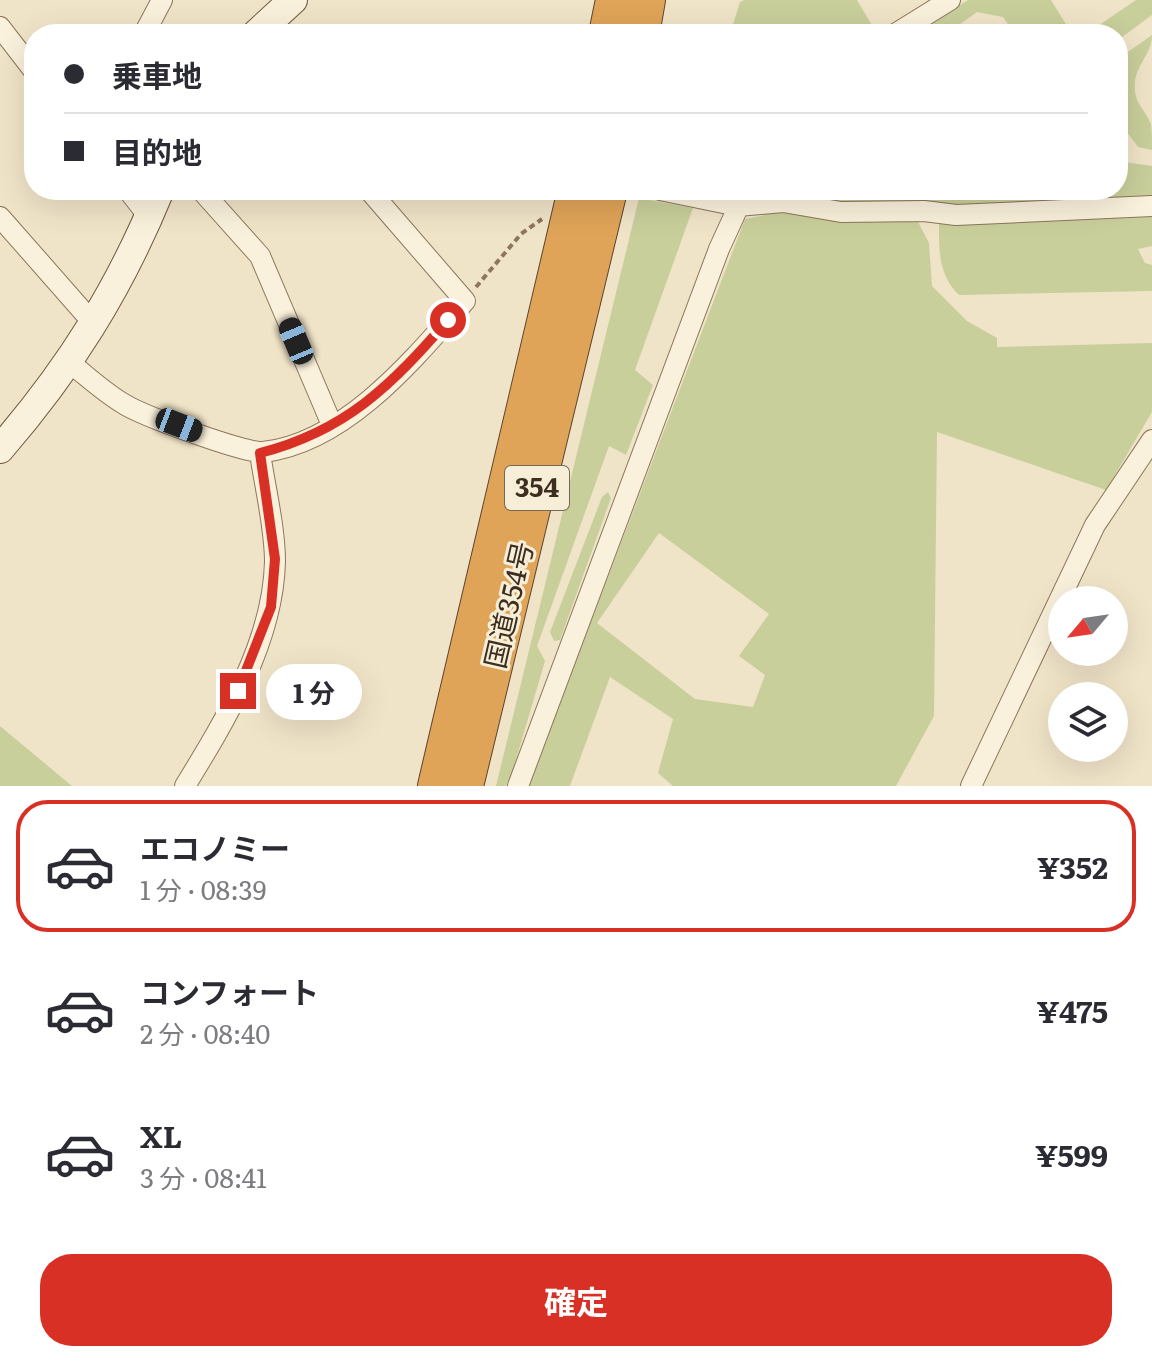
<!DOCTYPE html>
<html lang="ja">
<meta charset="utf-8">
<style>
:root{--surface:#fff;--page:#f2f2f3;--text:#2b2b33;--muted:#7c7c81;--line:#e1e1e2;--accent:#d93025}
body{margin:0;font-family:Literata,"Noto Sans JP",serif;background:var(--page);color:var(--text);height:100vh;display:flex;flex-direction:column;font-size:30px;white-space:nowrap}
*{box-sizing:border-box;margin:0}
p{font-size:26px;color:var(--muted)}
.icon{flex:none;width:44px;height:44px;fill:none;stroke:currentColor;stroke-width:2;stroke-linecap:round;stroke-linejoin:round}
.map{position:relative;height:786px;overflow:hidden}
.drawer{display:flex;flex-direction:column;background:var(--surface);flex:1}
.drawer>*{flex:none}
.banner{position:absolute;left:24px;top:24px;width:1104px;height:176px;border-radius:32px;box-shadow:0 8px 32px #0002;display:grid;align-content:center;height:176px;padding:0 40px;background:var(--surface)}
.needle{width:52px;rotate:241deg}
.controls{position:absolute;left:1048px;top:586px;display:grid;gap:16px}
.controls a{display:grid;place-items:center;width:80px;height:80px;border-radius:50%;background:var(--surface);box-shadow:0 8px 32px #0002;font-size:40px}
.end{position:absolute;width:36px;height:36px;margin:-18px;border:10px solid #d93025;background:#fff;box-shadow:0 0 0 4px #fff}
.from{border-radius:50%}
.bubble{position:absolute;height:56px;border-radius:28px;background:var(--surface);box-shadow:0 8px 32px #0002;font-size:26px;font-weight:700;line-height:56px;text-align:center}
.car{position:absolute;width:24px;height:48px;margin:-24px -12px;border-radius:10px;box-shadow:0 0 6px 2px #0007;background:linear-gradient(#222 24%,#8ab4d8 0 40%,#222 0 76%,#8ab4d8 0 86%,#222 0)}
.banner b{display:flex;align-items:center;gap:28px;height:76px;font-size:30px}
.banner b+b{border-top:2px solid var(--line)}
.banner i{width:20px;height:20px;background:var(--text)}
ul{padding:14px 0 0;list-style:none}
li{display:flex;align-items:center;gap:24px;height:132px;margin:0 16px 12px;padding:0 24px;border:4px solid transparent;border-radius:32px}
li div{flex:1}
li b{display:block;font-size:30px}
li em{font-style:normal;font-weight:700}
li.selected{border-color:var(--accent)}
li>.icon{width:72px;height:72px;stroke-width:1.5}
.button{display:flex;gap:16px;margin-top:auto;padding:16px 40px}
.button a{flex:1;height:92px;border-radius:32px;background:var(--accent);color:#fff;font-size:32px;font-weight:700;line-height:92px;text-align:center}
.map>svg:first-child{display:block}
</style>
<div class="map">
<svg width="1152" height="786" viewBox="0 0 1152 786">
<rect width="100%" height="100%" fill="#f0e4c8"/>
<path fill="#c9cf9b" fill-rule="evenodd" d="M 744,0 L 857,0 L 873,27 L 861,34 L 730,34 L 740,2 Z
M 968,0 L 1051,0 L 1072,34 L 1015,34 L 1003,17 L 977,12 L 948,33 L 939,33 L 932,23 Z
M 1136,0 L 1152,0 L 1152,15 L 1118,40 L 1118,34 L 1086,34 Z
M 1152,35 C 1152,54 1137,63 1135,82 C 1133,104 1145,108 1151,124 C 1152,130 1152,143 1152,150 L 1138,147 L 1118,120 L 1118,59 Z
M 1118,161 L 1152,166 L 1152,199 L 936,205 L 926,201 L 839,205 L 762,195 L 759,190 L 1118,190 Z
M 639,198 L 693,208 L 635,370 L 653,385 L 626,455 L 609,446 L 537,646 L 545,661 L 513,770 L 506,786 L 496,786 Z
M 790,210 L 916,218 L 929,243 L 932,286 L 967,321 L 997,338 L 997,347 L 1152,343 L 1152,412 L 1106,490 L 937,432 L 934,716 L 896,786 L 673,786 L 658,773 L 673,719 L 610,677 L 570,786 L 528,786 L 745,219 ZM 659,533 L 769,614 L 739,656 L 765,675 L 753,707 L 695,699 L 597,623 Z
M 1152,211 L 1152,246 L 1138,249 L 1145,263 L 1152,265 L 1152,291 L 959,295 C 937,274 939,247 939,218 Z
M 608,492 L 611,498 L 560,640 L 554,641 L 550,632 L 602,497 Z
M 0,726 L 72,786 L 0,786 Z"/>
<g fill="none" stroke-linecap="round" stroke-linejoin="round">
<defs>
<path id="street" d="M 0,27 L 34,71
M 144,34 L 162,0
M 895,34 L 950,0
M 128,190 L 149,217
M 201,190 L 260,256 L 332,425
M 660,190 L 738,206 L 783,202 L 841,212 L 924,211 L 956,215 L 1152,206
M 0,217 L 94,324
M 70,363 C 88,377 105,393 124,404 C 141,415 246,454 263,452 C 345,443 414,359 465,301 L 369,190
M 185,786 C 226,719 273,642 275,562 C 275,527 265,488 260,453
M 518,786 L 719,249 L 746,190
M 971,786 L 1095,525 L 1152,440"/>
<path id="secondary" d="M 256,34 L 293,0
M 0,449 C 70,368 119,290 160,190"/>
<path id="highway" d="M 607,34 L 614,0
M 641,34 L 647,0
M 436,786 L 576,190
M 465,786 L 609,190"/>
</defs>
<use href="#street" stroke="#8d765c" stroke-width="22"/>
<use href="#secondary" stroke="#6f573f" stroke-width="30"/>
<use href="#highway" stroke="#5b4430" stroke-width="38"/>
<path stroke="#8d765c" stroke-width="4" stroke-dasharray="6 4" stroke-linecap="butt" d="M 476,287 L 521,234 L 542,219"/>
<use href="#street" stroke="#faf1dc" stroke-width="20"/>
<use href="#secondary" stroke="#faf1dc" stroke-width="28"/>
<use href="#highway" stroke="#e0a458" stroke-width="36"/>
</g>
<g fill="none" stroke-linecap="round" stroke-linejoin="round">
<path stroke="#d93025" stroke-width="10" d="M 238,691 L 271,607 L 275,559 L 260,453 C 346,431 392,385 448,320"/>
</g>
<g text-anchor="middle" stroke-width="6" stroke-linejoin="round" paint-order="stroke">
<rect fill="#f7eed8" stroke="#756857" stroke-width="2" x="505" y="466" width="64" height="44" rx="6"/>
<g font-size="26" font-weight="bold" fill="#3d2e20">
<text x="537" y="497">354</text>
</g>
<g font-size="28" fill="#3d2e20" stroke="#f7eed8">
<text transform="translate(509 605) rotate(-77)" y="10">国道354号</text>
</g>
</g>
</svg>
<div class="controls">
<a><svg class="needle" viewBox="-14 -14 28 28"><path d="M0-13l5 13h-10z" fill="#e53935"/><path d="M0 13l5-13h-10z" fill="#7c7c81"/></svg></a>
<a><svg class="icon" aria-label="layers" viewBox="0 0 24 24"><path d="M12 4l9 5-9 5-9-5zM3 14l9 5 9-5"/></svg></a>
</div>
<i class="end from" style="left:448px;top:320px"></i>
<i class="end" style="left:238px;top:691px"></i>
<div class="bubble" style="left:266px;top:664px;width:96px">1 分</div>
<i class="car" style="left:296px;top:341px;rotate:337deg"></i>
<i class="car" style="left:179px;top:425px;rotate:111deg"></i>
<div class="banner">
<b><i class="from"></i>乗車地</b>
<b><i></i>目的地</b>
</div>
</div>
<section class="drawer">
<ul>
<li class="selected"><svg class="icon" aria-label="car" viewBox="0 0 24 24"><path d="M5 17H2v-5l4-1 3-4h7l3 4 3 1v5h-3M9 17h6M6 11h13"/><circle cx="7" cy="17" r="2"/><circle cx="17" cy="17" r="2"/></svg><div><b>エコノミー</b><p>1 分 · 08:39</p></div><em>¥352</em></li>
<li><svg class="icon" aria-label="car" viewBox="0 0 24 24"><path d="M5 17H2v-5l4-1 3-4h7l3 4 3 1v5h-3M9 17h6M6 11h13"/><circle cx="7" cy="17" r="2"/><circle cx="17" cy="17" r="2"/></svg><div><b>コンフォート</b><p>2 分 · 08:40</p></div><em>¥475</em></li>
<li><svg class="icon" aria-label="car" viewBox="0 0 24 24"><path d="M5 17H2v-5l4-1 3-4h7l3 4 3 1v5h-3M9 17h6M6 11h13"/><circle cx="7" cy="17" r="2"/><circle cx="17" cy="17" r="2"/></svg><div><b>XL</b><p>3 分 · 08:41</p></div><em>¥599</em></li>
</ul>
<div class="button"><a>確定</a></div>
</section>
